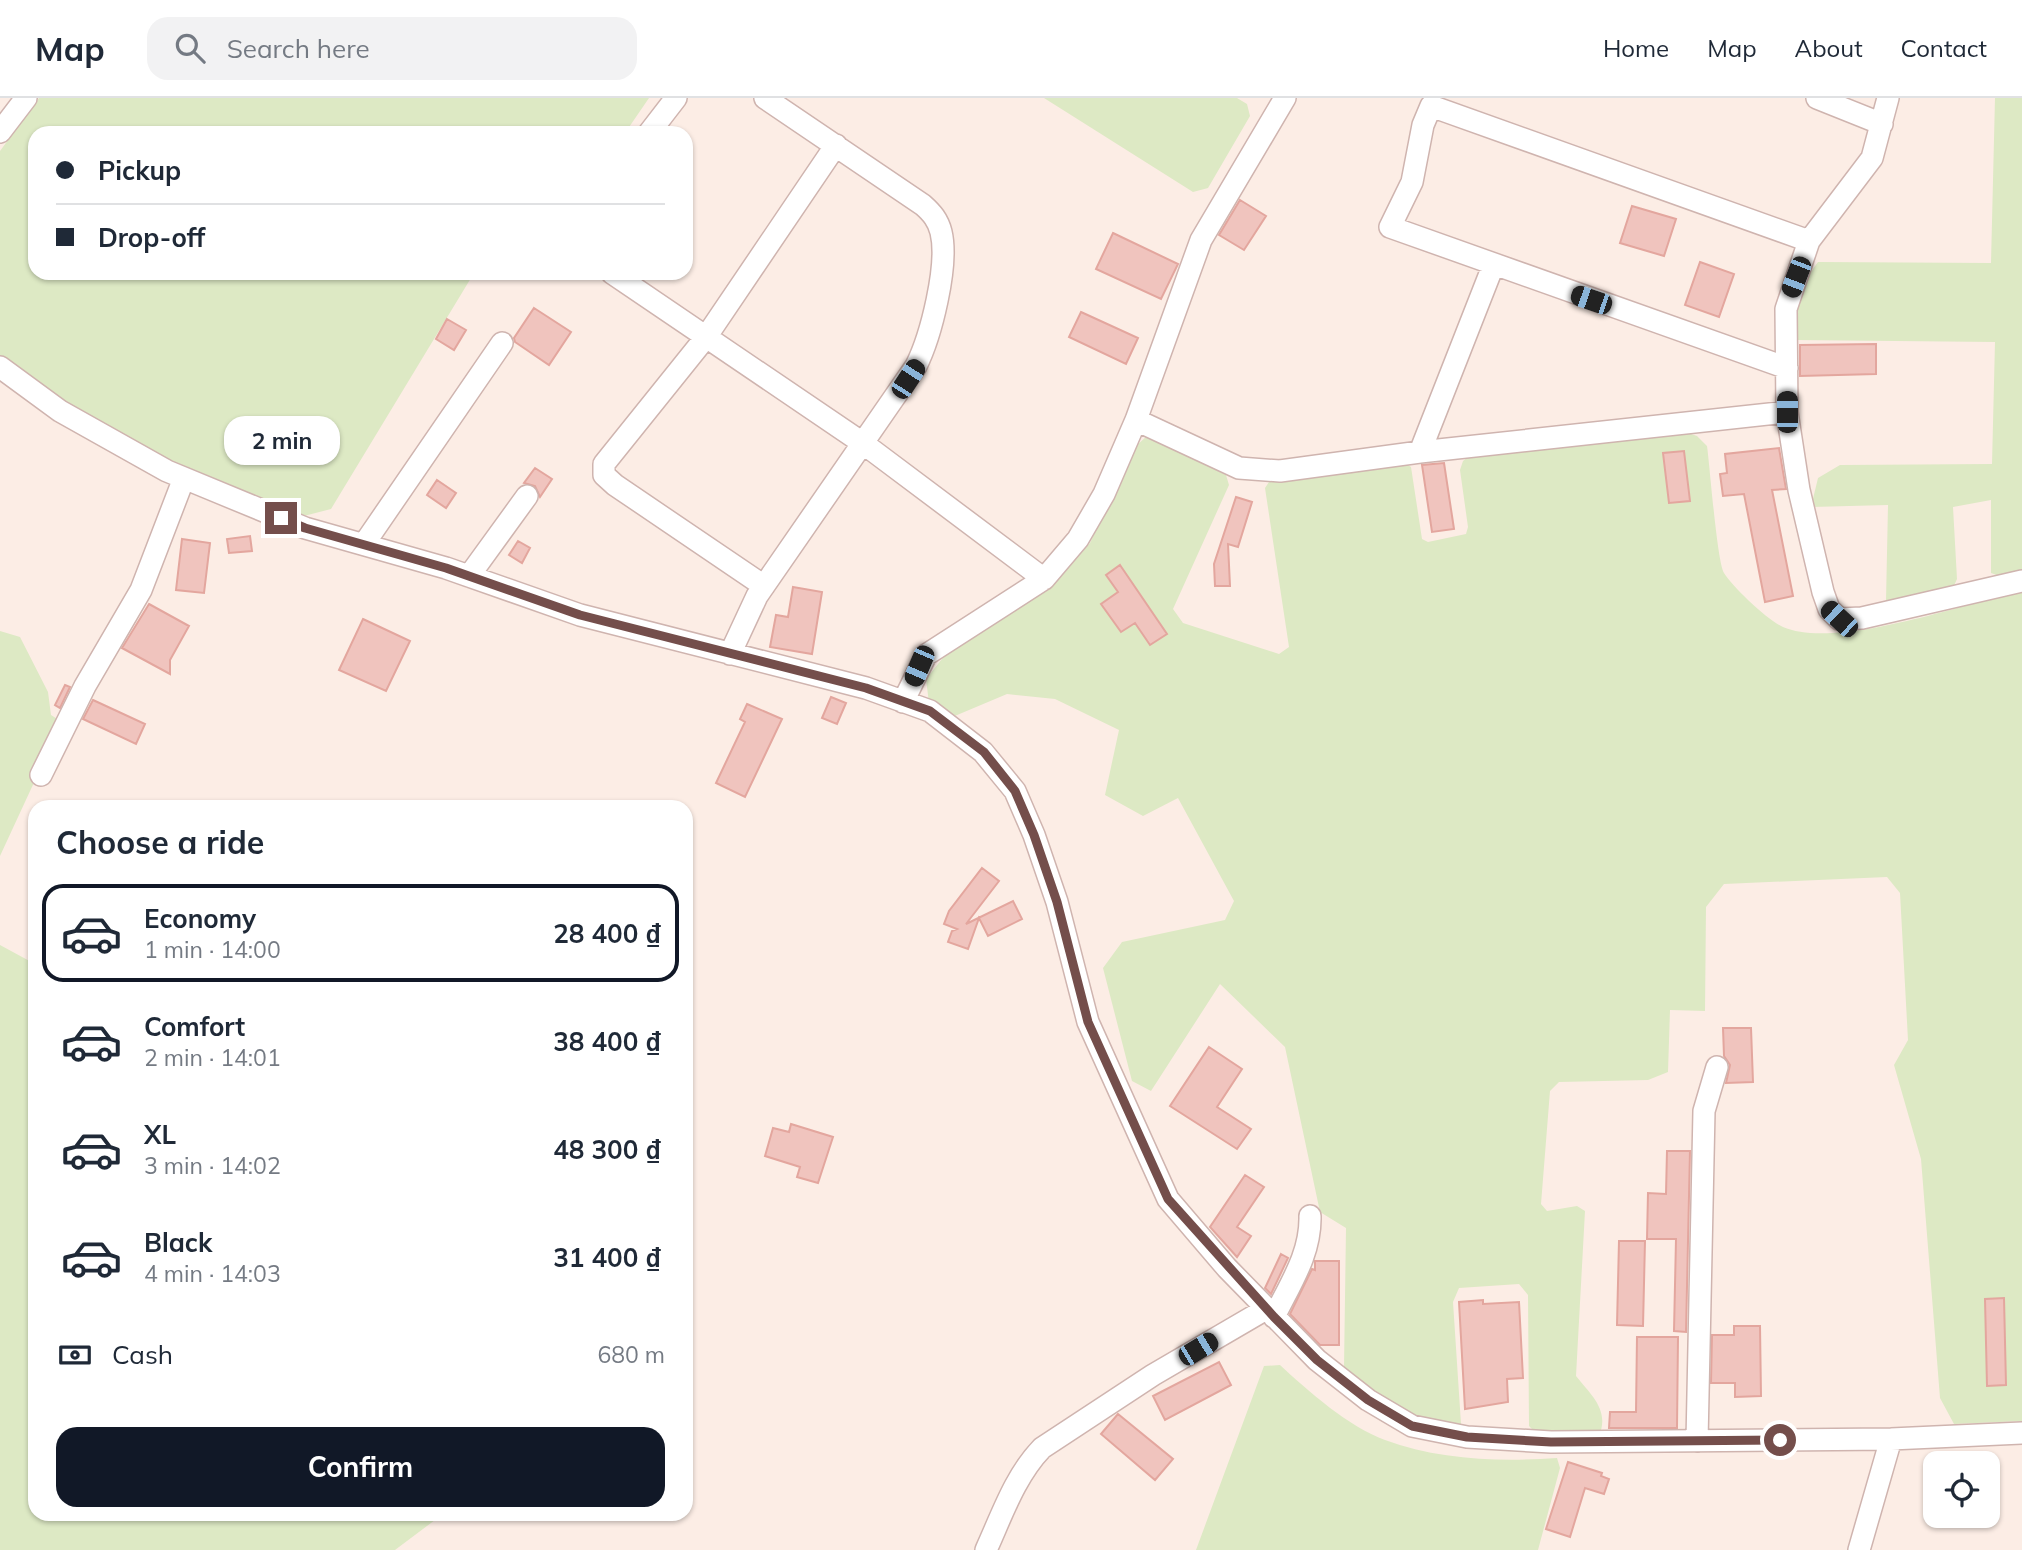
<!DOCTYPE html>
<meta charset="utf-8">
<style>
:root{--surface:#fff;--page:#f2f2f3;--text:#1f2937;--muted:#747a83;--line:#e0e1e3;--accent:#111827}
body{margin:0;font-family:Mulish,sans-serif;background:var(--page);color:var(--text);height:100vh;display:flex;flex-direction:column;font-size:26px;white-space:nowrap}
*{box-sizing:border-box;margin:0}
p{font-size:23px;color:var(--muted)}
.icon{flex:none;width:38px;height:38px;fill:none;stroke:currentColor;stroke-width:2;stroke-linecap:round;stroke-linejoin:round}
.map{position:relative;flex:1;overflow:hidden}
.details{position:absolute;left:28px;top:702px;width:665px;height:721px;display:flex;flex-direction:column;background:var(--surface);border-radius:21px;box-shadow:0 2px 5px #0004}
.details>*{flex:none}
.banner{position:absolute;left:28px;top:28px;width:665px;height:154px;border-radius:21px;box-shadow:0 2px 5px #0004;display:grid;align-content:center;height:154px;padding:0 28px;background:var(--surface)}
.buttons{position:absolute;left:1923px;top:1353px;display:grid;gap:14px}
.buttons a{display:grid;place-items:center;width:77px;height:77px;border-radius:14px;background:var(--surface);box-shadow:0 2px 5px #0004;font-size:35px}
.end{position:absolute;width:32px;height:32px;margin:-16px;border:9px solid #744e4b;background:#fff;box-shadow:0 0 0 4px #fff}
.from{border-radius:50%}
.bubble{position:absolute;height:49px;border-radius:21px;background:var(--surface);box-shadow:0 2px 5px #0004;font-size:23px;font-weight:700;line-height:49px;text-align:center}
.car{position:absolute;width:21px;height:42px;margin:-21px -10px;border-radius:9px;box-shadow:0 0 5px 2px #0007;background:linear-gradient(#222 24%,#8ab4d8 0 40%,#222 0 76%,#8ab4d8 0 86%,#222 0)}
.banner b{display:flex;align-items:center;gap:24px;height:66px;font-size:26px}
.banner b+b{border-top:2px solid var(--line)}
.banner i{width:18px;height:18px;background:var(--text)}
ul{padding:0;list-style:none}
li{display:flex;align-items:center;gap:21px;height:98px;margin:0 14px 10px;padding:0 14px;border:4px solid transparent;border-radius:21px}
li div{flex:1}
li b{display:block;font-size:26px}
li em{font-style:normal;font-weight:700}
li.on{border-color:var(--accent)}
li>.icon{width:63px;height:63px;stroke-width:1.5}
h2{padding:0 28px;font-size:32px;line-height:84px}
.pay{display:flex;align-items:center;gap:18px;height:77px;padding:0 28px;font-size:26px}
.pay p{margin-inline-start:auto}
.cta{display:flex;gap:14px;margin-top:auto;padding:14px 28px}
.cta a{flex:1;height:80px;border-radius:21px;background:var(--accent);color:#fff;font-size:28px;font-weight:700;line-height:80px;text-align:center}
header{display:flex;align-items:center;gap:42px;box-sizing:border-box;height:98px;padding:0 35px;background:var(--surface);border-bottom:2px solid var(--line)}
header strong{font-size:33px}
nav{display:flex;gap:38px;margin-inline-start:auto;font-size:24px}
.search{width:490px;height:63px;background:var(--page);display:flex;align-items:center;gap:18px;box-sizing:border-box;padding:0 24px;border-radius:21px;color:var(--muted);font-size:26px}
.map>svg:first-child{display:block}
</style>
<header>
<strong>Map</strong>
<div class="search"><svg class="icon" aria-label="search" viewBox="0 0 24 24"><circle cx="10" cy="10" r="6"/><path d="M15 15l6 6"/></svg>Search here</div>
<nav><a>Home</a><a>Map</a><a>About</a><a>Contact</a></nav>
</header>
<div class="map">
<svg width="2022" height="1452" viewBox="0 0 2022 1452">
<rect width="100%" height="100%" fill="#fcede5"/>
<path fill="#dde9c4" d="M 39,0 L 649,0 L 625,35 L 35,35 L 35,175 L 474,175 L 331,411 L 300,419 L 189,374 L 68,308 L 0,261 L 0,53 Z
M 1044,0 L 1237,0 L 1247,6 L 1250,18 L 1208,90 L 1193,94 Z
M 1995,0 L 2022,0 L 2022,474 L 2002,479 L 1991,475 L 1991,402 L 1953,409 L 1957,481 L 1952,492 L 1898,506 L 1886,503 L 1888,407 L 1811,409 L 1818,380 L 1840,367 L 1992,366 L 1995,244 L 1794,242 C 1793,210 1799,190 1818,164 L 1991,165 Z
M 1682,333 L 1697,338 L 1707,348 C 1710,369 1717,463 1724,475 C 1733,489 1767,522 1783,529 C 1835,552 1966,506 2022,492 L 2022,1323 L 1954,1326 L 1940,1300 L 1921,1061 L 1894,967 L 1908,942 L 1900,795 L 1887,779 L 1724,786 L 1706,809 L 1705,913 L 1670,912 L 1668,974 L 1648,982 L 1559,984 L 1550,993 L 1541,1106 L 1547,1113 L 1577,1108 L 1585,1113 L 1576,1278 C 1591,1297 1610,1312 1599,1338 L 1539,1338 L 1529,1328 L 1528,1197 L 1519,1186 L 1459,1190 L 1453,1204 L 1461,1326 L 1425,1324 L 1368,1290 L 1344,1270 L 1346,1130 L 1320,1114 L 1285,949 L 1220,886 L 1151,993 L 1132,983 L 1103,870 L 1122,844 L 1225,822 L 1234,803 L 1178,700 L 1143,718 L 1105,697 L 1119,632 L 1055,601 L 1007,596 L 950,620 L 929,605 L 926,581 L 950,551 L 1053,488 L 1090,445 L 1136,348 L 1147,338 L 1226,377 L 1229,387 L 1173,511 L 1183,525 L 1279,556 L 1289,549 L 1265,390 L 1271,381 L 1403,364 L 1411,369 L 1422,441 L 1428,444 L 1466,436 L 1468,429 L 1460,372 L 1463,363 L 1472,356 Z
M 0,533 L 20,539 L 48,594 L 51,617 L 62,624 L 0,758 Z
M 0,847 L 35,866 L 35,1416 L 443,1416 L 395,1452 L 0,1452 Z
M 1280,1267 C 1308,1293 1349,1329 1385,1342 C 1438,1362 1501,1364 1557,1360 L 1560,1370 L 1538,1452 L 1196,1452 L 1264,1268 Z"/>
<path fill="#f0c4be" stroke="#e3a69e" stroke-width="2" d="M 1240,102 L 1266,118 L 1244,152 L 1219,137 Z
M 1632,108 L 1676,121 L 1664,158 L 1620,145 Z
M 1113,135 L 1178,166 L 1161,201 L 1096,171 Z
M 1700,164 L 1734,176 L 1719,219 L 1685,207 Z
M 534,210 L 571,234 L 549,267 L 515,244 L 514,240 Z
M 1081,214 L 1138,240 L 1126,266 L 1069,239 Z
M 447,221 L 466,232 L 454,252 L 436,241 Z
M 1876,246 L 1876,276 L 1800,278 L 1800,247 Z
M 1779,350 L 1786,391 L 1772,392 L 1793,498 L 1765,504 L 1744,396 L 1723,398 L 1720,376 L 1727,375 L 1725,356 Z
M 1684,353 L 1690,403 L 1669,405 L 1663,355 Z
M 1444,365 L 1454,431 L 1432,434 L 1422,367 Z
M 535,370 L 552,381 L 540,399 L 535,388 L 524,385 Z
M 437,382 L 456,395 L 446,410 L 427,397 Z
M 1236,399 L 1252,404 L 1238,449 L 1228,446 L 1230,488 L 1215,488 L 1214,466 Z
M 250,438 L 252,453 L 229,455 L 227,441 Z
M 182,441 L 210,445 L 204,495 L 176,492 Z
M 518,443 L 530,450 L 522,465 L 509,457 Z
M 1120,467 L 1167,536 L 1150,547 L 1135,525 L 1121,534 L 1101,506 L 1118,494 L 1106,477 Z
M 793,489 L 822,494 L 812,556 L 770,549 L 776,517 L 788,519 Z
M 149,506 L 189,528 L 170,562 L 170,576 L 122,550 Z
M 363,521 L 410,543 L 386,593 L 339,572 Z
M 65,587 L 70,589 L 60,610 L 55,607 Z
M 831,599 L 846,605 L 837,626 L 822,620 Z
M 93,602 L 145,626 L 136,646 L 83,621 Z
M 747,606 L 782,621 L 745,699 L 716,685 L 745,624 L 740,621 Z
M 982,770 L 999,783 L 966,826 L 1013,803 L 1022,821 L 988,838 L 979,820 L 968,851 L 948,844 L 952,833 L 957,831 L 944,826 L 949,813 Z
M 1723,930 L 1751,930 L 1753,984 L 1726,985 L 1730,967 L 1724,958 Z
M 1209,949 L 1242,971 L 1217,1009 L 1251,1031 L 1237,1051 L 1170,1008 Z
M 791,1026 L 833,1039 L 818,1085 L 797,1079 L 800,1069 L 765,1058 L 773,1030 L 789,1034 Z
M 1667,1053 L 1690,1053 L 1686,1234 L 1674,1233 L 1676,1141 L 1647,1141 L 1648,1095 L 1666,1096 Z
M 1245,1077 L 1264,1089 L 1237,1129 L 1251,1138 L 1237,1159 L 1210,1129 Z
M 1619,1143 L 1645,1143 L 1643,1228 L 1617,1227 Z
M 1281,1156 L 1288,1160 L 1271,1196 L 1265,1190 Z
M 1315,1163 L 1339,1163 L 1339,1247 L 1320,1247 L 1290,1216 L 1312,1171 L 1315,1172 Z
M 2004,1200 L 2006,1287 L 1987,1288 L 1985,1201 Z
M 1483,1202 L 1483,1206 L 1519,1204 L 1523,1280 L 1507,1281 L 1508,1304 L 1465,1311 L 1459,1204 Z
M 1734,1228 L 1760,1228 L 1761,1298 L 1735,1299 L 1735,1285 L 1711,1285 L 1712,1237 L 1734,1237 Z
M 1637,1239 L 1678,1239 L 1677,1330 L 1609,1330 L 1610,1314 L 1636,1314 Z
M 1219,1264 L 1231,1287 L 1165,1322 L 1153,1298 Z
M 1118,1316 L 1173,1361 L 1155,1382 L 1101,1336 Z
M 1568,1364 L 1602,1375 L 1601,1378 L 1609,1381 L 1604,1396 L 1585,1390 L 1570,1439 L 1546,1431 Z"/>
<g fill="none" stroke-linecap="round" stroke-linejoin="round">
<defs>
<path id="minor" d="M 1817,0 L 1882,26
M 1888,0 L 1872,60 L 1809,143 L 1786,211 L 1787,314 L 1799,392 L 1823,494 L 1829,511 L 1839,521 L 1862,520 L 2022,483
M 0,34 L 26,0
M 649,35 L 676,0
M 612,175 L 864,346 L 1044,481
M 0,269 L 60,313 L 167,373 L 305,430 L 446,470 L 580,517 L 866,590 L 930,613 L 983,654 L 1015,693 L 1034,737 L 1057,804 L 1088,924 L 1168,1101 L 1227,1170 L 1317,1262 L 1368,1302 L 1412,1328 L 1467,1339 L 1551,1344 L 1891,1341 L 2022,1335
M 1787,270 L 1390,129 L 1412,84 L 1423,27 L 1431,8 L 1809,143
M 1136,322 L 1239,370 L 1280,373 L 1420,354 L 1787,314
M 1420,354 L 1493,168
M 364,446 L 502,245
M 469,478 L 527,398
M 764,488 L 615,387 L 604,377 L 604,366 L 706,239 L 836,47
M 730,556 L 757,498 L 916,268 C 931,238 949,167 941,134 C 938,122 932,115 923,107 L 765,0
M 903,604 L 926,557 L 1044,481 L 1078,441 L 1104,396 L 1136,322 L 1201,142 L 1285,0
M 41,677 L 85,588 L 141,492 L 184,380
M 1274,1219 C 1290,1186 1311,1156 1310,1118
M 1697,1343 L 1704,1013 L 1717,969
M 986,1452 C 1002,1417 1015,1378 1042,1350 L 1153,1277 L 1266,1211
M 1859,1452 L 1891,1341"/>
</defs>
<use href="#minor" stroke="#cfb4af" stroke-width="24"/>
<use href="#minor" stroke="#fff" stroke-width="21"/>
</g>
<g fill="none" stroke-linecap="round" stroke-linejoin="round">
<path stroke="#744e4b" stroke-width="9" d="M 281,420 L 305,430 L 446,470 L 580,517 L 866,590 L 930,613 L 984,654 L 1015,693 L 1034,737 L 1057,804 L 1088,924 L 1168,1101 L 1274,1219 L 1317,1262 L 1368,1302 L 1412,1328 L 1467,1339 L 1551,1344 L 1780,1342"/>
</g>
</svg>
<div class="buttons">
<a><svg class="icon" aria-label="locate" viewBox="0 0 24 24"><circle cx="12" cy="12" r="6"/><path d="M12 2v4M12 18v4M2 12h4M18 12h4"/></svg></a>
</div>
<i class="end from" style="left:1780px;top:1342px"></i>
<i class="end" style="left:281px;top:420px"></i>
<div class="bubble" style="left:224px;top:318px;width:116px">2 min</div>
<i class="car" style="left:1796px;top:179px;rotate:201deg"></i>
<i class="car" style="left:1591px;top:202px;rotate:289deg"></i>
<i class="car" style="left:908px;top:281px;rotate:33deg"></i>
<i class="car" style="left:1787px;top:314px;rotate:0deg"></i>
<i class="car" style="left:1839px;top:521px;rotate:313deg"></i>
<i class="car" style="left:919px;top:568px;rotate:203deg"></i>
<i class="car" style="left:1198px;top:1251px;rotate:59deg"></i>
<div class="banner">
<b><i class="from"></i>Pickup</b>
<b><i></i>Drop-off</b>
</div>
<section class="details">
<h2>Choose a ride</h2>
<ul>
<li class="on"><svg class="icon" aria-label="car" viewBox="0 0 24 24"><path d="M5 17H2v-5l4-1 3-4h7l3 4 3 1v5h-3M9 17h6M6 11h13"/><circle cx="7" cy="17" r="2"/><circle cx="17" cy="17" r="2"/></svg><div><b>Economy</b><p>1 min · 14:00</p></div><em>28 400 ₫</em></li>
<li><svg class="icon" aria-label="car" viewBox="0 0 24 24"><path d="M5 17H2v-5l4-1 3-4h7l3 4 3 1v5h-3M9 17h6M6 11h13"/><circle cx="7" cy="17" r="2"/><circle cx="17" cy="17" r="2"/></svg><div><b>Comfort</b><p>2 min · 14:01</p></div><em>38 400 ₫</em></li>
<li><svg class="icon" aria-label="car" viewBox="0 0 24 24"><path d="M5 17H2v-5l4-1 3-4h7l3 4 3 1v5h-3M9 17h6M6 11h13"/><circle cx="7" cy="17" r="2"/><circle cx="17" cy="17" r="2"/></svg><div><b>XL</b><p>3 min · 14:02</p></div><em>48 300 ₫</em></li>
<li><svg class="icon" aria-label="car" viewBox="0 0 24 24"><path d="M5 17H2v-5l4-1 3-4h7l3 4 3 1v5h-3M9 17h6M6 11h13"/><circle cx="7" cy="17" r="2"/><circle cx="17" cy="17" r="2"/></svg><div><b>Black</b><p>4 min · 14:03</p></div><em>31 400 ₫</em></li>
</ul>
<div class="pay"><svg class="icon" aria-label="cash" viewBox="0 0 24 24"><path d="M3 7h18v10H3z"/><circle cx="12" cy="12" r="2"/></svg>Cash<p>680 m</p></div>
<div class="cta"><a>Confirm</a></div>
</section>
</div>
